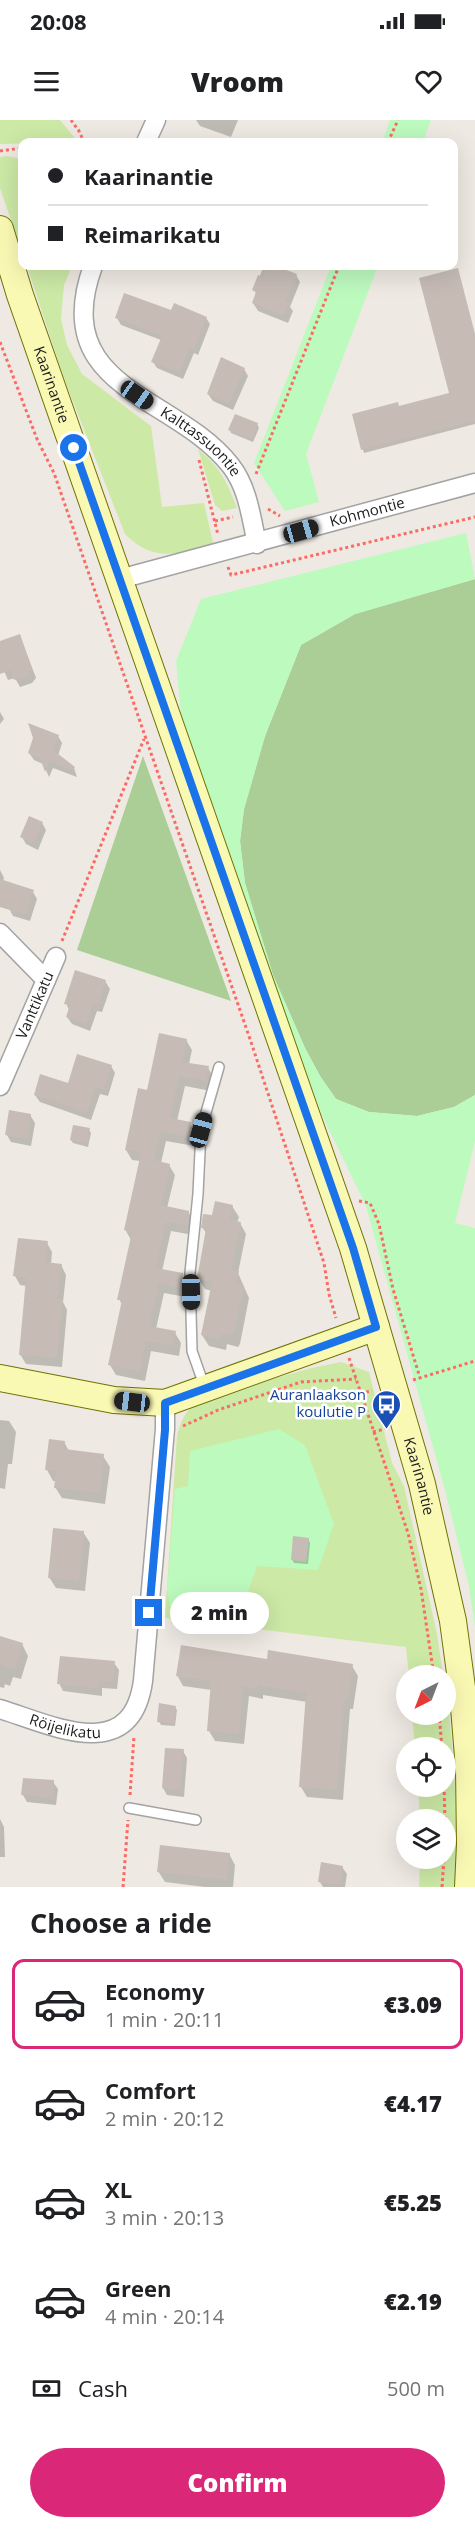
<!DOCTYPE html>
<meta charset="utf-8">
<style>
:root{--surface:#fff;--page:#f2f2f2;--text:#202124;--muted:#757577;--line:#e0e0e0;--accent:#db2777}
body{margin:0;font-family:"Open Sans",sans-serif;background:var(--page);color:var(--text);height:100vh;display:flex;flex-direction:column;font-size:22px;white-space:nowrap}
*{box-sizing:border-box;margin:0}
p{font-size:20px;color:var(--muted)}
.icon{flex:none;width:33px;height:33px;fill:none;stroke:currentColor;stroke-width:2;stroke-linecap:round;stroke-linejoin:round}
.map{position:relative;height:1767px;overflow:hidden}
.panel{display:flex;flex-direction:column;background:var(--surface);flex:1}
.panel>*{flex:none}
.guide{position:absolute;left:18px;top:18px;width:440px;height:132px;border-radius:12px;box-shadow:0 6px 24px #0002;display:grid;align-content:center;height:132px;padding:0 30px;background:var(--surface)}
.needle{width:39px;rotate:222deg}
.tools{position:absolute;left:396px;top:1545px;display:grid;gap:12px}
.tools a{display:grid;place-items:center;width:60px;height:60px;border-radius:50%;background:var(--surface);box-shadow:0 6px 24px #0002;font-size:30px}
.end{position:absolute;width:27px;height:27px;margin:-14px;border:8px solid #1a73e8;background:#fff;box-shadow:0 0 0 3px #fff}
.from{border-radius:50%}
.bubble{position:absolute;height:42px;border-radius:21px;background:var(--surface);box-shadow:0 6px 24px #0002;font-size:20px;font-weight:800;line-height:42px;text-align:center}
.car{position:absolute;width:18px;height:36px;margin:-18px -9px;border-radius:8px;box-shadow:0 0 4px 2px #0007;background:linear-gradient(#222 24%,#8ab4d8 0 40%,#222 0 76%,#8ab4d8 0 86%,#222 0)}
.guide b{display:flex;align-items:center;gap:21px;height:57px;font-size:22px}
.guide b+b{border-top:2px solid var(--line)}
.guide i{width:15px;height:15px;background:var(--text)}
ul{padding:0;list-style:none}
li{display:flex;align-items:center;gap:18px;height:90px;margin:0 12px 9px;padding:0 18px;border:3px solid transparent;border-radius:12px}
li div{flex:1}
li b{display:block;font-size:22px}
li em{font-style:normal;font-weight:800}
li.active{border-color:var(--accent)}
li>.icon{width:54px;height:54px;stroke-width:1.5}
h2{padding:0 30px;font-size:27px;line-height:72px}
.pay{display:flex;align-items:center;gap:15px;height:66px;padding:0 30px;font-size:22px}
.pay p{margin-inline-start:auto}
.cta{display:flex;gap:12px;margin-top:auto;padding:12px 30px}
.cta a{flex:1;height:69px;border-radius:36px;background:var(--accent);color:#fff;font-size:24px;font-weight:800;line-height:69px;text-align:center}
.status{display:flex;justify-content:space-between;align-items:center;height:42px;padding:0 30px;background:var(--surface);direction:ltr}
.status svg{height:16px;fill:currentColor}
header{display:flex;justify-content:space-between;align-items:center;height:78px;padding:0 30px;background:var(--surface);font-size:27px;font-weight:800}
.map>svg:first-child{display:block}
</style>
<div class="status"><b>20:08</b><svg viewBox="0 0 49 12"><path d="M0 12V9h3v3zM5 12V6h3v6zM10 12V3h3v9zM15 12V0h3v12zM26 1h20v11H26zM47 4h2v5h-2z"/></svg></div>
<header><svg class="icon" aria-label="menu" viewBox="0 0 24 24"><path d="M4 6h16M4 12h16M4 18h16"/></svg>Vroom<svg class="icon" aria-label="heart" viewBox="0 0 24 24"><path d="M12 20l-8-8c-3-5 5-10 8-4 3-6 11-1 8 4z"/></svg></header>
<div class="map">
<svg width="475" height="1767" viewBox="0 0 475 1767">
<rect width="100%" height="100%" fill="#eee9e2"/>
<path fill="#cce9a6" d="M 0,0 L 60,0 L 78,22 L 0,24 Z
M 6,36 L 22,39 L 22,132 L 0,68 L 0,37 Z
M 27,146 L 72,146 L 64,165 L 61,199 L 67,225 L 82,254 L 151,306 L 162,387 L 204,383 L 214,427 C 176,432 155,444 125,414 L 63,256 Z
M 198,329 C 219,346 228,363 237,388 L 222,391 L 215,385 Z
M 341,1242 L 369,1252 L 392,1343 L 404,1366 L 437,1514 L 443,1555 L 409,1555 L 406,1527 L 165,1498 L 177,1316 C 182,1297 187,1288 204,1278 L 312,1248 Z
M 446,1572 C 455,1637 458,1702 455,1767 L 419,1767 L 420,1739 L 446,1738 L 446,1700 L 420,1699 L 418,1667 L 446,1666 L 446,1628 L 415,1627 L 412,1595 L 446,1594 Z"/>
<path fill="#aace96" d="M 475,459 L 475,975 L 454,987 L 417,996 L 369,992 L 336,979 L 320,956 L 305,928 L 273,855 L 245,763 L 240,721 L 244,689 L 265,616 L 301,525 L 355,494 Z
M 143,636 L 231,881 L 77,830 Z"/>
<path fill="#bdfabe" d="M 390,0 L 431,0 L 423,22 L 382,22 Z
M 331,146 L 378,146 L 306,334 L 319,382 L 285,391 L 254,343 Z
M 466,413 L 475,459 L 355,494 L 301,525 L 265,616 L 244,689 L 240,721 L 245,763 L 273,855 L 305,928 L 320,956 L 336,979 L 369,992 L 417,996 L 454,987 L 475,975 L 475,1021 L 455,1103 L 475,1108 L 475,1507 L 469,1466 L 445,1370 L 366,1086 L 322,995 L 265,843 L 216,693 L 182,604 L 176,541 L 201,479 Z
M 279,1309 L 305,1325 L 334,1404 L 318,1450 L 257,1446 L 241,1493 L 221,1503 L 171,1490 L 167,1470 L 175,1369 L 188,1366 L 190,1331 Z"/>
<path fill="#0003" d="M 196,0 L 238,0 L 231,17 L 200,6 Z
M 257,146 L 272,146 L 296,155 L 300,162 L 290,187 L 293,191 L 288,203 L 258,191 L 253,183 L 257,175 L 254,170 L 263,148 Z
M 117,198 L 206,198 L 210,204 L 198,235 L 194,233 L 183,259 L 157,248 L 153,242 L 161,220 L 121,205 Z
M 475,214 L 475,304 L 364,333 L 353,295 L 399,287 L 451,274 Z
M 244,249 L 248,256 L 233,290 L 213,281 L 208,274 Z
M 257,304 L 259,308 L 253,322 L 231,313 L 230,310 Z
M 20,516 L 36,558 L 32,563 L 20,567 L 15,558 L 8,560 L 0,542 L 0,522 Z
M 0,592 L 4,599 L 0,604 Z
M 58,616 L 62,623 L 58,636 L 74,648 L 77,657 L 53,648 L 49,657 L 43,644 L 34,640 L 29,633 Z
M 42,703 L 46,710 L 38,730 L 26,724 L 22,717 Z
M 0,750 L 4,758 L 3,761 L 33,772 L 37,779 L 30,801 L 13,796 L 10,790 L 0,787 Z
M 105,861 L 110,869 L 102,892 L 97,891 L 90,911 L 72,904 L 67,897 L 69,890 L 66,883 Z
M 186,920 L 192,930 L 189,944 L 208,948 L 214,958 L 211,971 L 185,966 L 177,1001 L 190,1004 L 196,1014 L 194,1026 L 166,1021 L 161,1043 L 169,1045 L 175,1055 L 167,1088 L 189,1093 L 194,1103 L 193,1115 L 171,1111 L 162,1151 L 182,1155 L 188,1165 L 186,1177 L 164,1173 L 156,1209 L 175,1213 L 181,1223 L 179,1236 L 151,1231 L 145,1261 L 116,1255 L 110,1245 L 123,1186 L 119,1179 L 131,1120 L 125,1109 L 140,1041 L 132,1040 L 126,1030 L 148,971 Z
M 111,946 L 115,953 L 108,976 L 100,974 L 91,1000 L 40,982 L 35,975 L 69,965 Z
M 30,995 L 35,1003 L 31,1026 L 11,1022 L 7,1015 Z
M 89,1010 L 91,1013 L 88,1027 L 73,1023 L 71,1020 Z
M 232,1086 L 239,1097 L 237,1103 L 240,1103 L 246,1114 L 238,1153 L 249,1178 L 240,1224 L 238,1227 L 227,1224 L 226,1230 L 209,1226 L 202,1215 L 212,1171 L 205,1169 L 198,1158 L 207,1115 L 203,1108 L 213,1097 Z
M 47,1123 L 52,1132 L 51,1144 L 61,1145 L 66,1155 L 63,1182 L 67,1190 L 62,1247 L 26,1244 L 20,1234 L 27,1166 L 20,1165 L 15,1156 Z
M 0,1300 L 9,1301 L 16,1312 L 12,1344 L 8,1344 L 5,1369 L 0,1368 Z
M 64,1322 L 69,1331 L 103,1336 L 110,1347 L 105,1384 L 62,1378 L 55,1367 L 56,1361 L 53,1361 L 47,1350 Z
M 83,1412 L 90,1423 L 85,1471 L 56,1468 L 49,1457 Z
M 308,1419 L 310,1423 L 308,1444 L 294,1443 L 292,1439 Z
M 0,1518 L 22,1524 L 28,1536 L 21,1559 L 13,1557 L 10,1566 L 5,1564 L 4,1568 L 0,1567 Z
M 268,1541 L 352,1546 L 358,1556 L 353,1589 L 350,1589 L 343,1680 L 307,1677 L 301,1667 L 307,1582 L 263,1575 L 263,1579 L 249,1576 L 244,1624 L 215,1621 L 209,1611 L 212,1570 L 183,1566 L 177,1555 Z
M 114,1543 L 119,1550 L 117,1569 L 102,1568 L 102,1576 L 63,1571 L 59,1563 Z
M 175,1587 L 177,1590 L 175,1606 L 161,1605 L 159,1601 Z
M 183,1631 L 187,1638 L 184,1677 L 167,1675 L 163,1668 Z
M 53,1662 L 58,1669 L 56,1685 L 27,1682 L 23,1675 Z
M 0,1699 L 4,1707 L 5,1737 L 0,1737 Z
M 229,1734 L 235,1745 L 233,1767 L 205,1767 L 165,1762 L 158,1751 Z
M 342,1747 L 347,1754 L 345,1767 L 323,1767 L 320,1762 Z"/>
<path fill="#c6bbb5" d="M 267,146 L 276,146 L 297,154 L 286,181 L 290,182 L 284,196 L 252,183 L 256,172 L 252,170 L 258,155 L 263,157 Z
M 458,148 L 475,214 L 475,301 L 361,330 L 352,294 L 398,282 L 399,286 L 449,273 L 419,158 Z
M 124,173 L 171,190 L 174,183 L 207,197 L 194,229 L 190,227 L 180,253 L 151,242 L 162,216 L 115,198 Z
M 221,237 L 245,248 L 229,284 L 207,274 Z
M 235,294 L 258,303 L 252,320 L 228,310 Z
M 20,514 L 32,549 L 28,556 L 14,560 L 11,550 L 0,554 L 0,521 Z
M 28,603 L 59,615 L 53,630 L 75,647 L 73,651 L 49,641 L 45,652 L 40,638 L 28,633 L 33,618 Z
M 29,696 L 43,702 L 34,723 L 20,717 Z
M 0,759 L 34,770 L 26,795 L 0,786 Z
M 75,850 L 106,860 L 98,886 L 93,884 L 86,904 L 66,897 L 70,885 L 64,884 Z
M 159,913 L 187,919 L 182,942 L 209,946 L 206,961 L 179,956 L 170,998 L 191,1002 L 188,1017 L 160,1012 L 154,1040 L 170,1044 L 161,1085 L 189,1091 L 188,1106 L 166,1102 L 156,1148 L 183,1153 L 180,1168 L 159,1164 L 149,1206 L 176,1211 L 173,1226 L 146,1221 L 140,1251 L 108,1245 L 122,1180 L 117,1180 L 132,1112 L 124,1110 L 141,1033 L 125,1030 L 138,968 L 147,970 Z
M 77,934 L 112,945 L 104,970 L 96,967 L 87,993 L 34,975 L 40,954 L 68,963 Z
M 9,990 L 31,994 L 28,1019 L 5,1015 Z
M 73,1005 L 90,1008 L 87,1024 L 70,1020 Z
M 215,1081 L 233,1085 L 230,1100 L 241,1102 L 231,1150 L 239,1151 L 236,1164 L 244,1166 L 234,1212 L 231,1216 L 222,1214 L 220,1219 L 201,1215 L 212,1162 L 197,1159 L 206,1109 L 201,1108 L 203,1094 L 212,1095 Z
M 18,1118 L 48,1121 L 45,1142 L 62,1144 L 57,1179 L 63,1179 L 57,1238 L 19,1235 L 26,1158 L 13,1156 Z
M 49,1319 L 65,1321 L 64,1329 L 104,1334 L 100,1373 L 54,1368 L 56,1351 L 45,1350 Z
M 53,1408 L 84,1411 L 79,1461 L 48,1458 Z
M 293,1416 L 309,1418 L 306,1442 L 291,1440 Z
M 0,1516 L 23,1523 L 15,1549 L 0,1544 Z
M 181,1525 L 267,1539 L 268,1530 L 353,1544 L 348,1579 L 344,1579 L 337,1670 L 299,1667 L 306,1573 L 258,1565 L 257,1569 L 243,1566 L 239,1614 L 207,1611 L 211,1561 L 176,1556 Z
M 60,1536 L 115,1541 L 113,1562 L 99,1561 L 98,1569 L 57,1564 Z
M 159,1583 L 176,1586 L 174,1604 L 157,1602 Z
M 165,1628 L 184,1629 L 180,1670 L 162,1668 Z
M 23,1658 L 54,1660 L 53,1678 L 21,1675 Z
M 160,1725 L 230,1733 L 227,1760 L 157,1752 Z
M 321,1742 L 343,1746 L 340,1765 L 318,1762 Z"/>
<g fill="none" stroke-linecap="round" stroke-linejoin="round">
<defs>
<path id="lane" d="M 205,1268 L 192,1231 L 190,1153 L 198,1074 L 201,1010 L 219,947
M 129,1688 L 196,1700"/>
<g id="street">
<path d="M 146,22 L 156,0"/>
<path id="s1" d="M 93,146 C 48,270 175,274 231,346 C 248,368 251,397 257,424"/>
<path id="s2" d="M 120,459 L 475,363"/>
<path d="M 0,813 L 46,860"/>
<path id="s3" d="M 0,966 L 56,837"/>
<path id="s4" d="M 0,1589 C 52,1605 131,1646 143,1561 L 165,1309 L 165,1283"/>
</g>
<g id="secondary">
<path id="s5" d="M 0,109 L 20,175 L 353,1128 L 422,1364 L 453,1501 L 463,1575 L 469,1649 L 470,1724 L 468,1767"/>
<path d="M 0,1258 L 114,1280 L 165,1283 L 376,1207"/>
</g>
</defs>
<use href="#lane" stroke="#a3a3a3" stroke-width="12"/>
<use href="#street" stroke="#a3a3a3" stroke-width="21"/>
<use href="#secondary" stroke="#6f7303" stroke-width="28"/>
<path stroke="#fb6b66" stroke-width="3" stroke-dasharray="3 3" stroke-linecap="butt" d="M 71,0 L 79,11 L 84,22
M 388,22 L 398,0
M 0,31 L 22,28
M 0,222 L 37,319 L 54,353 L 251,922 L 324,1143 L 329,1174 L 336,1198
M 199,340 L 218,415
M 256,354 L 339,146
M 268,389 L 280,396
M 215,401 L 233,397
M 228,447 L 231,455 L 475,397
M 62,821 L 144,619
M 359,1081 L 370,1083 L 379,1104 L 393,1169 L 420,1258
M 349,1238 L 408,1413 L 421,1469 L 434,1556
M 413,1260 L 475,1241
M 360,1273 L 372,1271
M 183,1306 L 218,1290 L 301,1262 L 356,1259
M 373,1312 L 385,1309
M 439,1594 L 442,1628
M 444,1666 L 445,1700
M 130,1675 L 134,1616
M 123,1767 L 128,1700
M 442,1767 L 444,1738"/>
<use href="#lane" stroke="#fff" stroke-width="9"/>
<use href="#street" stroke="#fff" stroke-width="18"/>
<use href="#secondary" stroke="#faf9b4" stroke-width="26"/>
</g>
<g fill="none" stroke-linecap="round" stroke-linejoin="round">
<path stroke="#1a73e8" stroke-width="8" d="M 74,328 L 353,1128 L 376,1207 L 165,1283 L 165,1310 L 149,1493"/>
</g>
<defs>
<symbol id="bus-pin" viewBox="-11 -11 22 30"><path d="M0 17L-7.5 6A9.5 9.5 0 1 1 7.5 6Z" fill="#1a4fb4" stroke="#fff"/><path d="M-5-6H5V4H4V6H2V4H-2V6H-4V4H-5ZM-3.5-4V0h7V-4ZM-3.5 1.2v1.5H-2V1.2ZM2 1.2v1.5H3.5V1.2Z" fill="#fff"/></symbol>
</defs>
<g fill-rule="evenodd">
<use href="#bus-pin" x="370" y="1268" width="33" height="45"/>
</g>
<g text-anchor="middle" stroke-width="5" stroke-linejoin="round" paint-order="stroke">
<g font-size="15" fill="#1c1c1c" stroke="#fff">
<text dy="5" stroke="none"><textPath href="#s5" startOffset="164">Kaarinantie</textPath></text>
<text dy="5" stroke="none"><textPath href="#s1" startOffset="230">Kalttassuontie</textPath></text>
<text dy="5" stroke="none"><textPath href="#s2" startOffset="256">Kohmontie</textPath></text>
<text dy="5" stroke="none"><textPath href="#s3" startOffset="88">Vanttikatu</textPath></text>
<text dy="5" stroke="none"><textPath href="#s5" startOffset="1316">Kaarinantie</textPath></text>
<text dy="5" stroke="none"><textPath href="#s4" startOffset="68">Röijelikatu</textPath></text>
</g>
<g font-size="15" fill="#164399" stroke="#fff" text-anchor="end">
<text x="366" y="1280">Auranlaakson<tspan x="366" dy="17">koulutie P</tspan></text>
</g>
</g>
</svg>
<div class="tools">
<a><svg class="needle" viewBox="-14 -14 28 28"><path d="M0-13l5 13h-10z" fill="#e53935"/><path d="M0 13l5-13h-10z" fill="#757577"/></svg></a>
<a><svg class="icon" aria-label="locate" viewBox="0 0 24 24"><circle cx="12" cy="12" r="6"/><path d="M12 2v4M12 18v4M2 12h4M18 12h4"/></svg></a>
<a><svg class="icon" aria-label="layers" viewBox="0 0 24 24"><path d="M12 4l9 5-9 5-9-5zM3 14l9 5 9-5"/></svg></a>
</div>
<i class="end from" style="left:74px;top:328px"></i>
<i class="end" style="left:149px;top:1493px"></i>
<div class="bubble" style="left:170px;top:1472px;width:99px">2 min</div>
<i class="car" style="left:137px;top:275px;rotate:125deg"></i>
<i class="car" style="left:301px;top:411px;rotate:74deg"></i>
<i class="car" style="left:201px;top:1010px;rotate:15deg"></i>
<i class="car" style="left:191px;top:1172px;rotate:179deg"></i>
<i class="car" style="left:132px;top:1282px;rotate:277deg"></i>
<div class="guide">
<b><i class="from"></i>Kaarinantie</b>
<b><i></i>Reimarikatu</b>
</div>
</div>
<section class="panel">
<h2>Choose a ride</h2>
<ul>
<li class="active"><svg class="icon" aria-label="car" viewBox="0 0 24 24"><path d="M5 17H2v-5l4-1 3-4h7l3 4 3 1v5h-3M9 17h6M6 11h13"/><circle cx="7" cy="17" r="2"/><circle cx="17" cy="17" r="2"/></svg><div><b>Economy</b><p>1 min · 20:11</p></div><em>€3.09</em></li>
<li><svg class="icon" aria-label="car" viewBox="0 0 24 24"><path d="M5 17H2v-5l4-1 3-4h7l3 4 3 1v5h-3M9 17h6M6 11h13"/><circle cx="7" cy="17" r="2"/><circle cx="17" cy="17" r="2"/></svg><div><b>Comfort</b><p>2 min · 20:12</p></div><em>€4.17</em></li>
<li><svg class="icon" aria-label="car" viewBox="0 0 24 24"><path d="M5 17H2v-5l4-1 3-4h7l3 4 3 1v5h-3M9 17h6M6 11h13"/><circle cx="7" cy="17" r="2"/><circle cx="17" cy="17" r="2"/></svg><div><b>XL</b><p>3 min · 20:13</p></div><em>€5.25</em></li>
<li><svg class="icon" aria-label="car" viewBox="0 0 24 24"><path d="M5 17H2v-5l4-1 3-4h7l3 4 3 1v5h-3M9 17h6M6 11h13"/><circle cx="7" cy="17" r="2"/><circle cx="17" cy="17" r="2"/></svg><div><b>Green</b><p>4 min · 20:14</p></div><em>€2.19</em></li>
</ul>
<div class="pay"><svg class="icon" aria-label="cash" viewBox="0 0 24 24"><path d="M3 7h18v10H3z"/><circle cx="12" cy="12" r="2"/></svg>Cash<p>500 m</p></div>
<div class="cta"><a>Confirm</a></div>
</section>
